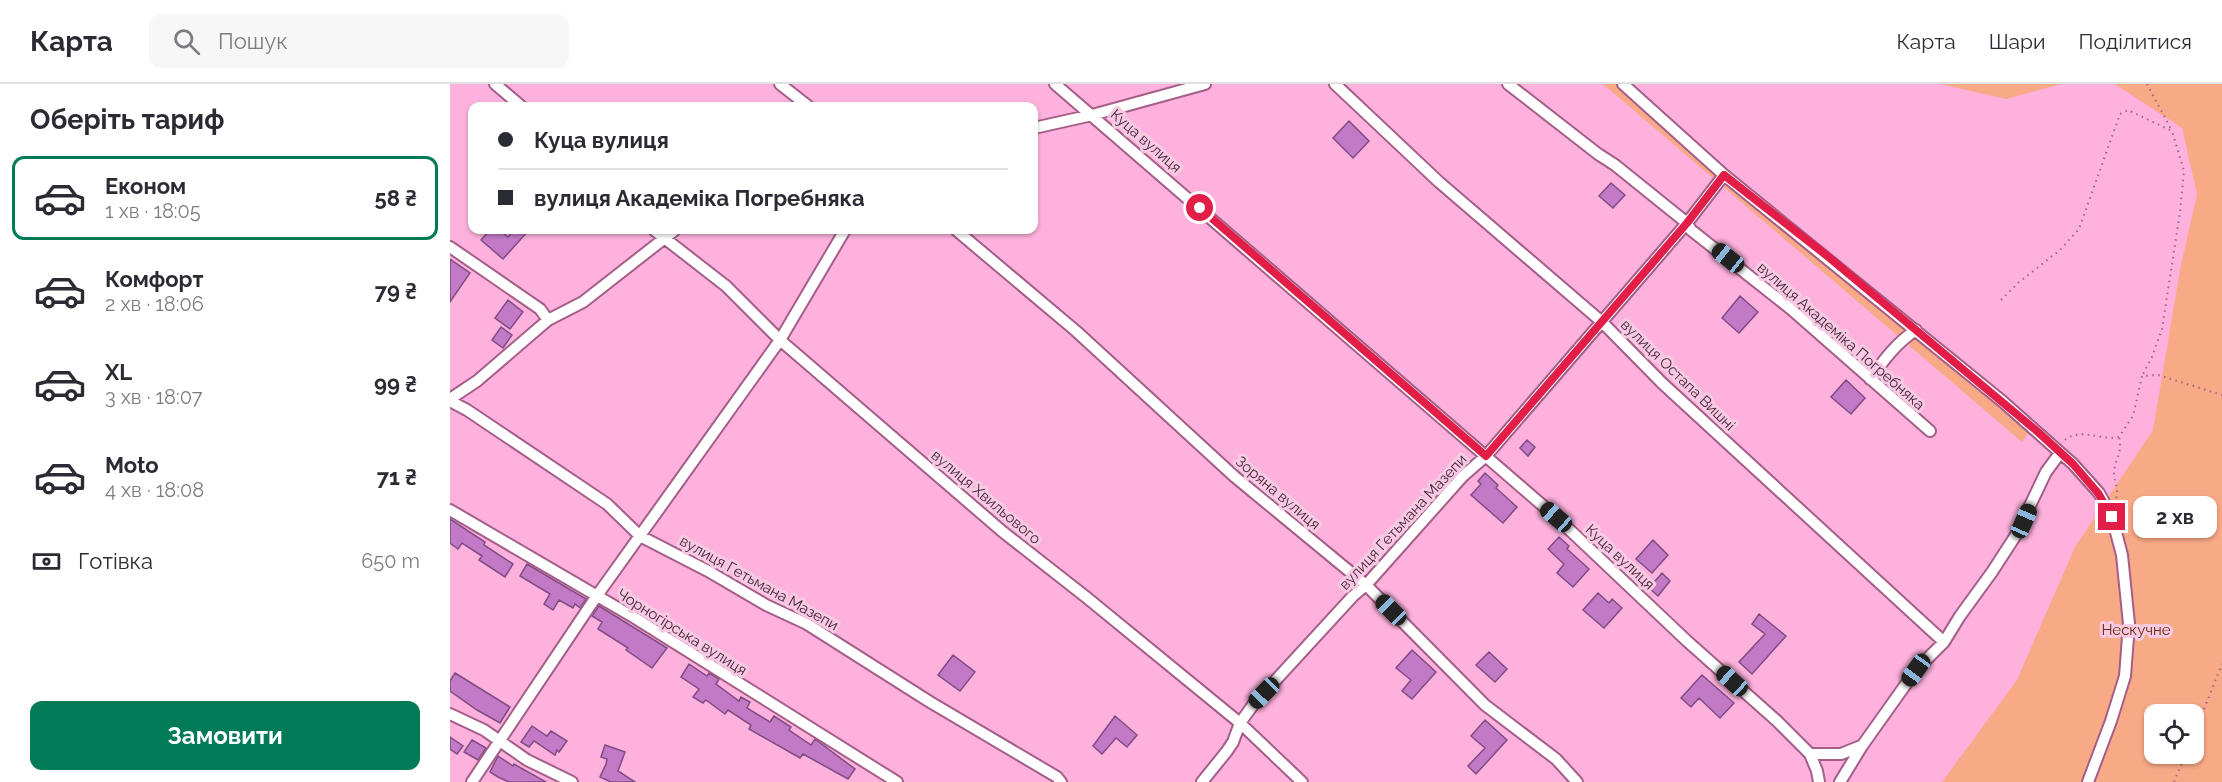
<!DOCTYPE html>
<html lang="uk">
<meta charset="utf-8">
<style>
:root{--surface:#fff;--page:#f7f7f7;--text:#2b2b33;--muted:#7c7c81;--line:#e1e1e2;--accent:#017a57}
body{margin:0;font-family:Raleway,sans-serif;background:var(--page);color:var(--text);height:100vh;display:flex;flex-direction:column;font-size:22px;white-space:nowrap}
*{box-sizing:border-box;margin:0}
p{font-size:20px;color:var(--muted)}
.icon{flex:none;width:33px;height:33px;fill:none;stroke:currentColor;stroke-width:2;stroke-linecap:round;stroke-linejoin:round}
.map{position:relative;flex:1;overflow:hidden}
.panel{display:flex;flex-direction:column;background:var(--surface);width:450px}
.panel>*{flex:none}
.hud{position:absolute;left:18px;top:18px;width:570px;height:132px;border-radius:12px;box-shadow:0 2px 4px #0004;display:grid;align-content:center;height:132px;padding:0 30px;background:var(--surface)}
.controls{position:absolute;left:1694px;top:620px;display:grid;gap:12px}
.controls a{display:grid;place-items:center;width:60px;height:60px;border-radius:12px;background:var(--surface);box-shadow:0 2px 4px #0004;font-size:30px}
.end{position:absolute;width:27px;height:27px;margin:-14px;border:8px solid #e11d48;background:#fff;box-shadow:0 0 0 3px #fff}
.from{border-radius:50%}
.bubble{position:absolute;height:42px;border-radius:12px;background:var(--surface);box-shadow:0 2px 4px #0004;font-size:20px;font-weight:700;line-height:42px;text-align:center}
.car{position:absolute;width:18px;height:36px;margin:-18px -9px;border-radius:8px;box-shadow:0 0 4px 2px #0007;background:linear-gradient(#222 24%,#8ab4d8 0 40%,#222 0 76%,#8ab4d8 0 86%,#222 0)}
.hud b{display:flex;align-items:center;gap:21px;height:57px;font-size:22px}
.hud b+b{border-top:2px solid var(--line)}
.hud i{width:15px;height:15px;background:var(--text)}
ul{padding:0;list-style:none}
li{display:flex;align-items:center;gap:18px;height:84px;margin:0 12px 9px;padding:0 18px;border:3px solid transparent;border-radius:12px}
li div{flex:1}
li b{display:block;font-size:22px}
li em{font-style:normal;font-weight:700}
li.current{border-color:var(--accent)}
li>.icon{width:54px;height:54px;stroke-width:1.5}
h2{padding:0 30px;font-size:27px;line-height:72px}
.pay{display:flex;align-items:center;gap:15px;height:66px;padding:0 30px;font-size:22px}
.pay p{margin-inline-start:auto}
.cta{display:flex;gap:12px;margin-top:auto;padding:12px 30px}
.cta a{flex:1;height:69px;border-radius:12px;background:var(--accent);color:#fff;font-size:24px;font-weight:700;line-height:69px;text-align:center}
header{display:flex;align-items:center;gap:36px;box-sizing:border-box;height:84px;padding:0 30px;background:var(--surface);border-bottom:2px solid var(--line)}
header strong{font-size:28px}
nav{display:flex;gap:33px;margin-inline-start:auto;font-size:21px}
.search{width:420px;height:54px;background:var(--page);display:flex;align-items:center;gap:15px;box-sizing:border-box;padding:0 21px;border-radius:12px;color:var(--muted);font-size:22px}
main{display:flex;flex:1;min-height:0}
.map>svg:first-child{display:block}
</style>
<header>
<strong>Карта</strong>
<div class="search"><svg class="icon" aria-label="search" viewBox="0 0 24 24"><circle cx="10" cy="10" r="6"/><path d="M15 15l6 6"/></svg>Пошук</div>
<nav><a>Карта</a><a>Шари</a><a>Поділитися</a></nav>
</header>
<main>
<section class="panel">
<h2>Оберіть тариф</h2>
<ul>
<li class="current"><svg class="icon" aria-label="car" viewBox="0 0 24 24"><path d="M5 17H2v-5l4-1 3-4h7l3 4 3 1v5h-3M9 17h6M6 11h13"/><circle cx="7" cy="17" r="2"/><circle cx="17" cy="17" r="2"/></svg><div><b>Економ</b><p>1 хв · 18:05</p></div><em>58 ₴</em></li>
<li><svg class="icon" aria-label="car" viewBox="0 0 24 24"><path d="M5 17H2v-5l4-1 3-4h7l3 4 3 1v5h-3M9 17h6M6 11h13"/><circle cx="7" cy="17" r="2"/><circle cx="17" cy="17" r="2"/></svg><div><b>Комфорт</b><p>2 хв · 18:06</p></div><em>79 ₴</em></li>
<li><svg class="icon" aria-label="car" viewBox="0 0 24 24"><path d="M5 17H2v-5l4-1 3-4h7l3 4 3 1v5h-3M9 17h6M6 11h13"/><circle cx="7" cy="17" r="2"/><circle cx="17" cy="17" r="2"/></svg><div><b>XL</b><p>3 хв · 18:07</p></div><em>99 ₴</em></li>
<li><svg class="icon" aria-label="car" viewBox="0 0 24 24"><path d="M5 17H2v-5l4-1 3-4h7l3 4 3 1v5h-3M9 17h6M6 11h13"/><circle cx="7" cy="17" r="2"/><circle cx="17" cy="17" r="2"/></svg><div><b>Moto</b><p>4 хв · 18:08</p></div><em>71 ₴</em></li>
</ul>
<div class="pay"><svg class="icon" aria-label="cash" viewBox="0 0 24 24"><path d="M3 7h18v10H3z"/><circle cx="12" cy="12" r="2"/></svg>Готівка<p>650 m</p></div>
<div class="cta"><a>Замовити</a></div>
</section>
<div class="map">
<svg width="1772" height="698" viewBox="0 0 1772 698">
<rect width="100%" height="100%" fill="#fdb1dc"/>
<path fill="#f8a986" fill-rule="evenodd" d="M 1153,0 L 1166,0 L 1579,348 L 1572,358 Z
M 1490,0 L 1621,0 L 1611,0 L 1556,15 Z
M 1665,0 L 1772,0 L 1772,698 L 1492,698 L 1567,596 L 1625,463 L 1703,346 L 1730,186 L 1747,110 L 1732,44 ZM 1704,630 L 1743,630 L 1743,669 L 1704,669 Z"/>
<path fill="#c27ac6" stroke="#7f4c83" stroke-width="1.5" d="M 899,37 L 919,57 L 903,74 L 883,54 Z
M 1161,99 L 1175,111 L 1163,124 L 1149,112 Z
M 40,146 L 49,146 L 58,153 L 64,146 L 79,146 L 53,175 L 31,156 Z
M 0,175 L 20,189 L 0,218 Z
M 1290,212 L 1308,228 L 1289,249 L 1272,234 Z
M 58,216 L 73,228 L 60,245 L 45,234 Z
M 51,243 L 62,251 L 53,264 L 42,256 Z
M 1396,296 L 1415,314 L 1401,330 L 1381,313 Z
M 1077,356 L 1085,363 L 1078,372 L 1070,364 Z
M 1035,389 L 1048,401 L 1046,404 L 1067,423 L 1053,439 L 1021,411 L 1031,400 L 1028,397 Z
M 0,435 L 35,458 L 34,461 L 63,480 L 55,493 L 29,476 L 32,472 L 12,459 L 8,465 L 0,459 Z
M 1109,453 L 1119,462 L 1117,465 L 1139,485 L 1123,503 L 1107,489 L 1114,480 L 1098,465 Z
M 1203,456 L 1218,471 L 1202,489 L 1186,475 Z
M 77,480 L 136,515 L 130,524 L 125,520 L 123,524 L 109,516 L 103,526 L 94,520 L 100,510 L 70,492 Z
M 1212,489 L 1220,497 L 1208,512 L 1199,504 Z
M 1148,509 L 1159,519 L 1162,515 L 1172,524 L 1154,544 L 1133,526 Z
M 149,522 L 217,564 L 202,584 L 176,566 L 178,564 L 148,545 L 152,538 L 142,532 Z
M 1309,530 L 1336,552 L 1302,590 L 1289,578 L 1315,550 L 1302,540 Z
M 962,566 L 986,588 L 962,615 L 952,607 L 961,596 L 946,584 Z
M 1039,568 L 1057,585 L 1045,598 L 1026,581 Z
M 503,571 L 525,588 L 510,607 L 488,591 Z
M 239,580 L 257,592 L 259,589 L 269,595 L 266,600 L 289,617 L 291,613 L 300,618 L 297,624 L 320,638 L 324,632 L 341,643 L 339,646 L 361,661 L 365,655 L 405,685 L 398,695 L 353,670 L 350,674 L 299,645 L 301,641 L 278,626 L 275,630 L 256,616 L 253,619 L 243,613 L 249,605 L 231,593 Z
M 5,589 L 60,623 L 50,639 L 27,626 L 0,607 L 0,597 Z
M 1252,591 L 1284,619 L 1270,634 L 1249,614 L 1241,623 L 1231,614 Z
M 665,632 L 687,651 L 677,663 L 666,654 L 652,670 L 643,662 Z
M 1035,636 L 1057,656 L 1026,690 L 1018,682 L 1035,664 L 1021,652 Z
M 82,642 L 97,652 L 101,647 L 117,657 L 109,668 L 107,666 L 105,671 L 84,657 L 79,663 L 71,658 Z
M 0,653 L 13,662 L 7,670 L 0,665 Z
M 22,656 L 36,664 L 28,676 L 14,668 Z
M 155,661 L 175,668 L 168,687 L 185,698 L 161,698 L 150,693 L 156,680 L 157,675 L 151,673 Z
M 48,672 L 63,682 L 64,680 L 96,698 L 59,698 L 48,693 L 40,688 Z"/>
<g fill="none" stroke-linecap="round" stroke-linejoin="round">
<defs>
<path id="street" d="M 45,0 L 71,22
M 330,0 L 358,22
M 605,0 L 1106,433 L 1237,557 L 1327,637 L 1360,670 L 1367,687 L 1369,698
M 885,0 L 989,98 L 1152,238 L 1212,299 L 1494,558
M 1058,0 L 1148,70 L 1165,81 L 1237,139 L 1241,146 L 1341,225 L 1480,347
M 1173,0 L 1274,91 L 1552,317 L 1623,380 L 1649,409 L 1662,433 L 1672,471 L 1679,540 L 1675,592 L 1661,637 L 1638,698
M 584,44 L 642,31 L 755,0
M 204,146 L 276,202 L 330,256 L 553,448 L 636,513 L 790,639 L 852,698
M 506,146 L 626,247 L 785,393 L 916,501 L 1035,621 L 1106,675 L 1127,698
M 0,163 L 90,225 L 98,236
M 1420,295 C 1434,276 1446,259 1466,246
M 0,315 L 27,297 L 98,236 L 133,218 L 225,146
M 0,317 L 17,326 L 157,420 L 190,452 L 258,487 L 316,521 L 357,540 L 480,618 L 607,693 L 611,698
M 0,426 L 185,534 L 447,698
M 0,630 L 34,646 L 77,676 L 122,698
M 1360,670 L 1391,670 L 1411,662
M 22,698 L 146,513 L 330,256 L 395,146
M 752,698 L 777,667 L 783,658 L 790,639 L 803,621 L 903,512 L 916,501 L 1013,392 L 1036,372 L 1237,139 L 1274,91
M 1390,698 L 1412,662 L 1466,586 L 1494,558 L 1510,532 L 1542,488 L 1566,451 L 1596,388 L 1610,369"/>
</defs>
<use href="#street" stroke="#a45e87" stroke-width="14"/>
<path stroke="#9d6986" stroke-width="2" stroke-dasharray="1.5 4.5" stroke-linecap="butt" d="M 1697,0 L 1721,45
M 1551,216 L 1568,199 L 1610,166 L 1629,145 L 1670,30 L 1678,26 L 1722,47 L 1734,87 L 1730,128 L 1712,245 L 1702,273 L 1692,292
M 1615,356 C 1631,343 1650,357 1669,353 L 1683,332 L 1692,292 L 1708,291 L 1772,311
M 1666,414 C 1669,405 1665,400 1664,391 C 1664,375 1673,371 1669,353
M 1743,653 L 1772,580
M 1724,698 L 1736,669"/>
<use href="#street" stroke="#fff" stroke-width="10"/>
</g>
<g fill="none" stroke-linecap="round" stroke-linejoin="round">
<path stroke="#e11d48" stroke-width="8" d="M 750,124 L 1036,372 L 1237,139 L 1274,91 L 1376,171 L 1588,348 L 1623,380 L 1648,409 L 1662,433"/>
</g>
<g text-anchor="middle" stroke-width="6" stroke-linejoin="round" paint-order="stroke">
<g font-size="15" fill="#452738" stroke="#f8c9e2">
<text transform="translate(696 57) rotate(41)" y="5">Куца вулиця</text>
<text transform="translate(1391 252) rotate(41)" y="5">вулиця Академіка Погребняка</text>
<text transform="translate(1228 291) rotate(44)" y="5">вулиця Остапа Вишні</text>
<text transform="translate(828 409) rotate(40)" y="5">Зоряна вулиця</text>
<text transform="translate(536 413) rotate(40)" y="5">вулиця Хвильового</text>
<text transform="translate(953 438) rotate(-47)" y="5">вулиця Гетьмана Мазепи</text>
<text transform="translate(1170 473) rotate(43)" y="5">Куца вулиця</text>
<text transform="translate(309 499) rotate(29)" y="5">вулиця Гетьмана Мазепи</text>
<text transform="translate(232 548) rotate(32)" y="5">Чорногірська вулиця</text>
</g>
<g font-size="15" fill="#662805" stroke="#f8c9e2">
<text x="1686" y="551">Нескучне</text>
</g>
</g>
</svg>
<div class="controls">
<a><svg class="icon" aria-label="locate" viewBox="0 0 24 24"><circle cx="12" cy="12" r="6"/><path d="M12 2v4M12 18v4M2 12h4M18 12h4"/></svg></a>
</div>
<i class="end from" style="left:750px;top:124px"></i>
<i class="end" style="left:1662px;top:433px"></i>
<div class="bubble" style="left:1683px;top:412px;width:84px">2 хв</div>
<i class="car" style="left:1278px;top:174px;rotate:309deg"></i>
<i class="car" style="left:1106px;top:433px;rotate:311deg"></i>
<i class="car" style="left:1574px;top:437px;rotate:24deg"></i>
<i class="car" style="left:941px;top:526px;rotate:315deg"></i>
<i class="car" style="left:1466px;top:586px;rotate:216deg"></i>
<i class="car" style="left:1282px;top:597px;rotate:312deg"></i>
<i class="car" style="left:814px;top:609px;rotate:224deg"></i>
<div class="hud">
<b><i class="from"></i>Куца вулиця</b>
<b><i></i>вулиця Академіка Погребняка</b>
</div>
</div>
</main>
